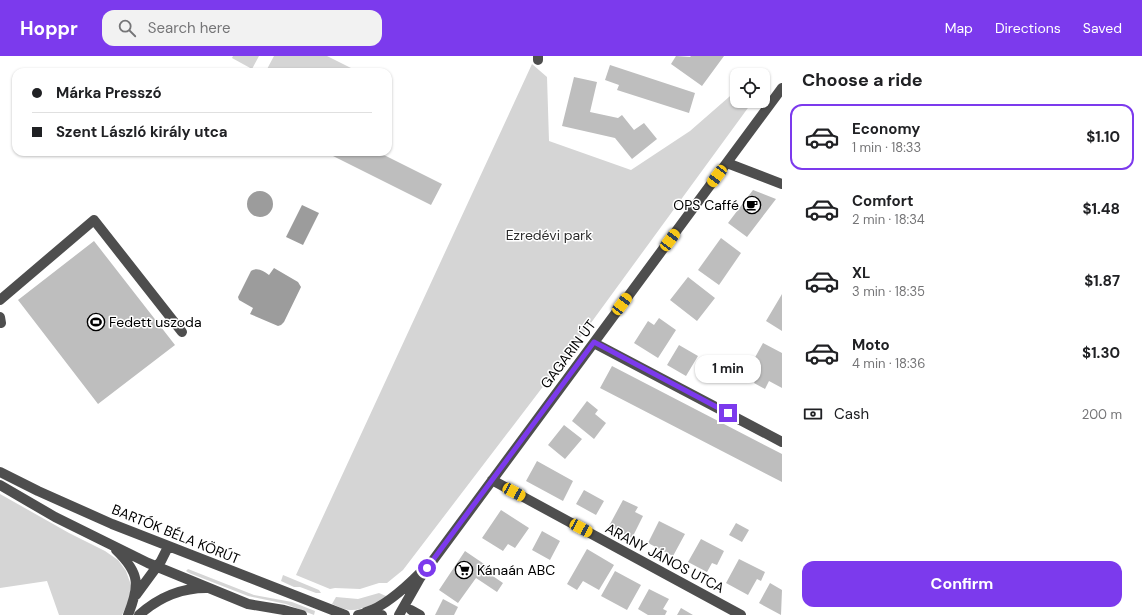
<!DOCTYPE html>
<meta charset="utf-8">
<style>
:root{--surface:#fff;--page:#f2f2f2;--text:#202124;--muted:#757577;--line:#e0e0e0;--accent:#7c3aed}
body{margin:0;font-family:"DM Sans",sans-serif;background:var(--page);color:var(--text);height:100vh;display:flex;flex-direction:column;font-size:15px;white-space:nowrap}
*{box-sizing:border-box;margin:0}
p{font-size:13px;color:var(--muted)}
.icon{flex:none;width:22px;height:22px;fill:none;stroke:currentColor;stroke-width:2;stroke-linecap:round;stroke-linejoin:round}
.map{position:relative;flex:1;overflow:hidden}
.sheet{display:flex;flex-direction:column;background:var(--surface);width:360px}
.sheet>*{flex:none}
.hud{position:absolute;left:12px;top:12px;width:380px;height:88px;border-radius:12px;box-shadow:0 1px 3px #0004;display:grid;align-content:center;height:88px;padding:0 20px;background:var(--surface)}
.controls{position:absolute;left:730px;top:12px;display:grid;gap:8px}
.controls a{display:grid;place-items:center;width:40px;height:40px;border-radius:8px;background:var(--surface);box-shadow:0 1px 3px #0004;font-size:20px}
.end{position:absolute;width:18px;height:18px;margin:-9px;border:5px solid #7c3aed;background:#fff;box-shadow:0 0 0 2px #fff}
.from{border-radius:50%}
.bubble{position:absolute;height:28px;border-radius:12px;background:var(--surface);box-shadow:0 1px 3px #0004;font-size:13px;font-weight:700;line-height:28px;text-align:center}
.car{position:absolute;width:12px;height:24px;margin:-12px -6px;border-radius:5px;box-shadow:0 0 3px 1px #0007;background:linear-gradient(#f5c518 24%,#345 0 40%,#f5c518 0 76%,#345 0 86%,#f5c518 0)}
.hud b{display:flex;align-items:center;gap:14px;height:38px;font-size:15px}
.hud b+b{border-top:1px solid var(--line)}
.hud i{width:10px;height:10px;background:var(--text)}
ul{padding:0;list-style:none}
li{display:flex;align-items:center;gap:12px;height:66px;margin:0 8px 6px;padding:0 12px;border:2px solid transparent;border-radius:12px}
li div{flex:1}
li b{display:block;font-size:15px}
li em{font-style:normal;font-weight:700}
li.on{border-color:var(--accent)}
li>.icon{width:36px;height:36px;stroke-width:1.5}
h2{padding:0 20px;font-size:18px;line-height:48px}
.pay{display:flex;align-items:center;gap:10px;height:44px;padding:0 20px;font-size:15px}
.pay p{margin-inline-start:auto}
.cta{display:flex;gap:8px;margin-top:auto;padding:8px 20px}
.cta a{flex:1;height:46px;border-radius:12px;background:var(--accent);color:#fff;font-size:16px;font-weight:700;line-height:46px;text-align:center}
header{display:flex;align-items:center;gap:24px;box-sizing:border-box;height:56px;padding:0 20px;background:var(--accent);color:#fff}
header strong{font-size:19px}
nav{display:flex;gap:22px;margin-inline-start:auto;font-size:14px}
.search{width:280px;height:36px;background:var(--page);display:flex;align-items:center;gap:10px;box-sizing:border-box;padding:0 14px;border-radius:12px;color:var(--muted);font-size:15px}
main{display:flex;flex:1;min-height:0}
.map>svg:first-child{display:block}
</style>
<header>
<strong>Hoppr</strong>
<div class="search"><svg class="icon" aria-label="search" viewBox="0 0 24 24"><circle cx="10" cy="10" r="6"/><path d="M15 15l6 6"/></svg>Search here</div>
<nav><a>Map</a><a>Directions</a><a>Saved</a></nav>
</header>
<main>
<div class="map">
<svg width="782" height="559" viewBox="0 0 782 559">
<rect width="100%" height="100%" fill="#fff"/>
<path fill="#d5d5d5" d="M 233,0 L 259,0 L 252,13 L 232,2 Z
M 274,0 L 327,0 L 351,12 L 349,16 L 268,16 L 266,15 Z
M 532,8 L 547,21 L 549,85 L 631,114 L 690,75 L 737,34 L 737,45 L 753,45 L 577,286 L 403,514 L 387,527 L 379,527 L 360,533 L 335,532 L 330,533 L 296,519 Z
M 0,438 L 69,477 L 105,495 L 118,504 L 126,515 L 131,529 L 129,544 L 122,559 L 59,559 L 47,525 L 0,532 Z
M 188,513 L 254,539 L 292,546 L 315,555 L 314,559 L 286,548 L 248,540 L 189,517 L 186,515 Z
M 283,519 L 319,534 L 321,537 L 316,537 L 300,531 L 294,531 L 281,525 Z
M 379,537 L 386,540 C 378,546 361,555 350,554 C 344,554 337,550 332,548 L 336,541 L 358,543 Z"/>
<path fill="#9c9c9c" d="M247 148a13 13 0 1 1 26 0a13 13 0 1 1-26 0Z
M 302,149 L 319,157 L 303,189 L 286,181 Z
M 274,212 L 298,226 L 301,231 L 284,266 L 281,269 L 278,270 L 250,258 L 253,252 L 239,244 L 238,241 L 251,215 C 258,211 263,215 269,219 Z"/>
<path fill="#bebebe" d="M 676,0 L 690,1 L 691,0 L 724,0 L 702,30 L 671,8 Z
M 610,9 L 695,37 L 689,57 L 617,34 L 619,29 L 605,24 Z
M 574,21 L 597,26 L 590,56 L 618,62 L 622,59 L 634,74 L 644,67 L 657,83 L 632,103 L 615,82 L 562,70 Z
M 325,96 L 378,96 L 442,128 L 431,149 Z
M 753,134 L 776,143 L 747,181 L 728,167 Z
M 721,182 L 741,197 L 719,229 L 698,214 Z
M 94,185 L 175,289 L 98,348 L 18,244 Z
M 688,221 L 715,242 L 697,265 L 670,244 Z
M 782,238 L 782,275 L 766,265 Z
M 659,262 L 676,274 L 658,302 L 634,287 L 648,265 L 654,269 Z
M 763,287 L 782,297 L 782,332 L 769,325 L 765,333 L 754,327 L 758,319 L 748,314 Z
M 679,289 L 698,300 L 686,320 L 667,309 Z
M 612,310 L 782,398 L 782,426 L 600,332 Z
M 587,345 L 598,354 L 595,358 L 606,367 L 594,383 L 572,365 Z
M 564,369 L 582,383 L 565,403 L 548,389 Z
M 537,405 L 573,425 L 563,445 L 526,425 Z
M 584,434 L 604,445 L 596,459 L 576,448 Z
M 623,444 L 638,451 L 635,456 L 643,460 L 632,482 L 609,470 Z
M 501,454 L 529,472 L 515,492 L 508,488 L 503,495 L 482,482 Z
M 659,465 L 685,478 L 673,500 L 648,487 Z
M 736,467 L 749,474 L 742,486 L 729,479 Z
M 542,475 L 560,485 L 550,504 L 532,494 Z
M 701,483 L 724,495 L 717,509 L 712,507 L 707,516 L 688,506 Z
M 587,493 L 614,509 L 599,534 L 583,525 L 577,534 L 567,528 Z
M 465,495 L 487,510 L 484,514 L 503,527 L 497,536 L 476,522 L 458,547 L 439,534 Z
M 739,503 L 765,516 L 761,525 L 757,523 L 748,539 L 726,527 Z
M 615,515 L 641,529 L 627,554 L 601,540 Z
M 770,527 L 782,534 L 781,559 L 759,547 Z
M 649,533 L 669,543 L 663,553 L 667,555 L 665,559 L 648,559 L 638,553 Z
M 443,543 L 458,551 L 454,559 L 435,559 Z
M 681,552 L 693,559 L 677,559 Z"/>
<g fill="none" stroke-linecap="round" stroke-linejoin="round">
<path stroke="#4e4e4e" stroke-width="10" d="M 538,4 L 538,0
M 727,107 L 782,128
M 0,244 L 94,164 L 182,276
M 0,261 L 1,267
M 594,287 L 782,386
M 0,416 L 38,435 L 112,468 L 345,559
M 492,424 L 741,559
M 0,429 L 55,461 L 148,507 L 248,548 L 284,554 L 302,559
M 116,494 C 140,517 140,529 128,559
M 136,539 L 161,505 L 168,491
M 411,554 L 420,559
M 366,556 C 384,551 406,531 420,517
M 139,559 C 158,542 179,532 206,532
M 358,559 L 370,556 L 382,559
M 399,559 L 420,522 L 434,503 L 782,32"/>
</g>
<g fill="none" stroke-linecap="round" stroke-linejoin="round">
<path stroke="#7c3aed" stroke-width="5" d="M 427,512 L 594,286 L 728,357"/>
</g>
<defs>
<symbol id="cafe-ring" viewBox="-11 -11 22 22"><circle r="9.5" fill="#fff" stroke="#000" stroke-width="1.5"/><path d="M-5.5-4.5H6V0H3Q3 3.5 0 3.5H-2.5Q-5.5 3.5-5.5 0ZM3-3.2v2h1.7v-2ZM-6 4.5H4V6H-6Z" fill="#000"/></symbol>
<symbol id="stadium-ring" viewBox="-11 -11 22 22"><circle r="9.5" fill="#fff" stroke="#000" stroke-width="1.5"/><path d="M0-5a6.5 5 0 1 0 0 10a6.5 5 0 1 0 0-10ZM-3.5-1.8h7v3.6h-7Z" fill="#000"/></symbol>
<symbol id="supermarket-ring" viewBox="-11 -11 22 22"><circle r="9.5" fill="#fff" stroke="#000" stroke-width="1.5"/><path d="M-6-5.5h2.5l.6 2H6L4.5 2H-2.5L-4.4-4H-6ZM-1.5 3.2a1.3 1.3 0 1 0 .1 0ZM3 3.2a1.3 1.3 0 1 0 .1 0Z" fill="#000"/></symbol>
</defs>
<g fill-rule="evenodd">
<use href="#cafe-ring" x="742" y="139" width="20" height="20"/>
<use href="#stadium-ring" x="86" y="256" width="20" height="20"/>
<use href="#supermarket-ring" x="454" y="504" width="20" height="20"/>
</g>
<g text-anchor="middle" stroke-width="3" stroke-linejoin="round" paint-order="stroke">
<g font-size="14" fill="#000" stroke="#fff" text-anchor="start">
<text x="739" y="154" text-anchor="end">OPS Caffé</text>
<text x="109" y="271">Fedett uszoda</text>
<text x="477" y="519">Kánaán ABC</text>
</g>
<g font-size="14" fill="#2c2c2c" stroke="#fff">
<text x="549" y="184">Ezredévi park</text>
</g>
<g font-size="14" fill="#000" stroke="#fff">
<text transform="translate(568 298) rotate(-53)" y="5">GAGARIN ÚT</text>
<text transform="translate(176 478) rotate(22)" y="5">BARTÓK BÉLA KÖRÚT</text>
<text transform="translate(665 502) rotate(28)" y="5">ARANY JÁNOS UTCA</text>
</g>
</g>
</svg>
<div class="controls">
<a><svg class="icon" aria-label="locate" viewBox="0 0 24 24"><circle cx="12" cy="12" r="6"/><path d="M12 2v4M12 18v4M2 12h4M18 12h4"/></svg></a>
</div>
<i class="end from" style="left:427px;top:512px"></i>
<i class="end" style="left:728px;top:357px"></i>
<div class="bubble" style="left:695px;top:299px;width:66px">1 min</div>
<i class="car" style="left:717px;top:120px;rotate:217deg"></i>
<i class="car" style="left:670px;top:184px;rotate:37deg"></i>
<i class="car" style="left:622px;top:248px;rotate:37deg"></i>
<i class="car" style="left:514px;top:436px;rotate:118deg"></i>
<i class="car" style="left:581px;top:472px;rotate:118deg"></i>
<div class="hud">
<b><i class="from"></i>Márka Presszó</b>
<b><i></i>Szent László király utca</b>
</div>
</div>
<section class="sheet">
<h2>Choose a ride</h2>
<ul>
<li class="on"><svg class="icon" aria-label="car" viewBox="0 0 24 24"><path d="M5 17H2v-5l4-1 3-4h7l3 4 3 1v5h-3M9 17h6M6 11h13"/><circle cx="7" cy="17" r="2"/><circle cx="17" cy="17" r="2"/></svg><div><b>Economy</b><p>1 min · 18:33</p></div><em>$1.10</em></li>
<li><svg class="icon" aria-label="car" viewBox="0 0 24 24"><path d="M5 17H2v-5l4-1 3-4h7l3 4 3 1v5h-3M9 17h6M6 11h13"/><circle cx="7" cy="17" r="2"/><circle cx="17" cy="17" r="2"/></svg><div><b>Comfort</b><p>2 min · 18:34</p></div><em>$1.48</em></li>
<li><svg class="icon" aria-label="car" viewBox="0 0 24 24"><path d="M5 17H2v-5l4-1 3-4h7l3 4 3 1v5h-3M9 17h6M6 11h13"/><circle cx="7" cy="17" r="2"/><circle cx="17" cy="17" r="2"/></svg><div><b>XL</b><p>3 min · 18:35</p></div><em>$1.87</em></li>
<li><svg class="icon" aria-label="car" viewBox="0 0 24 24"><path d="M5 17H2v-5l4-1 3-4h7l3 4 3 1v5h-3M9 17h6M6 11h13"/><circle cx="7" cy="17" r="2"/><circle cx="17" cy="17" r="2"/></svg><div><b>Moto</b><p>4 min · 18:36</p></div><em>$1.30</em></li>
</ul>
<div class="pay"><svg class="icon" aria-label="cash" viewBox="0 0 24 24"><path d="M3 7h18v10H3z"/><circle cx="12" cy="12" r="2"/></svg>Cash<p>200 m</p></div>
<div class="cta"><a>Confirm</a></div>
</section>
</main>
